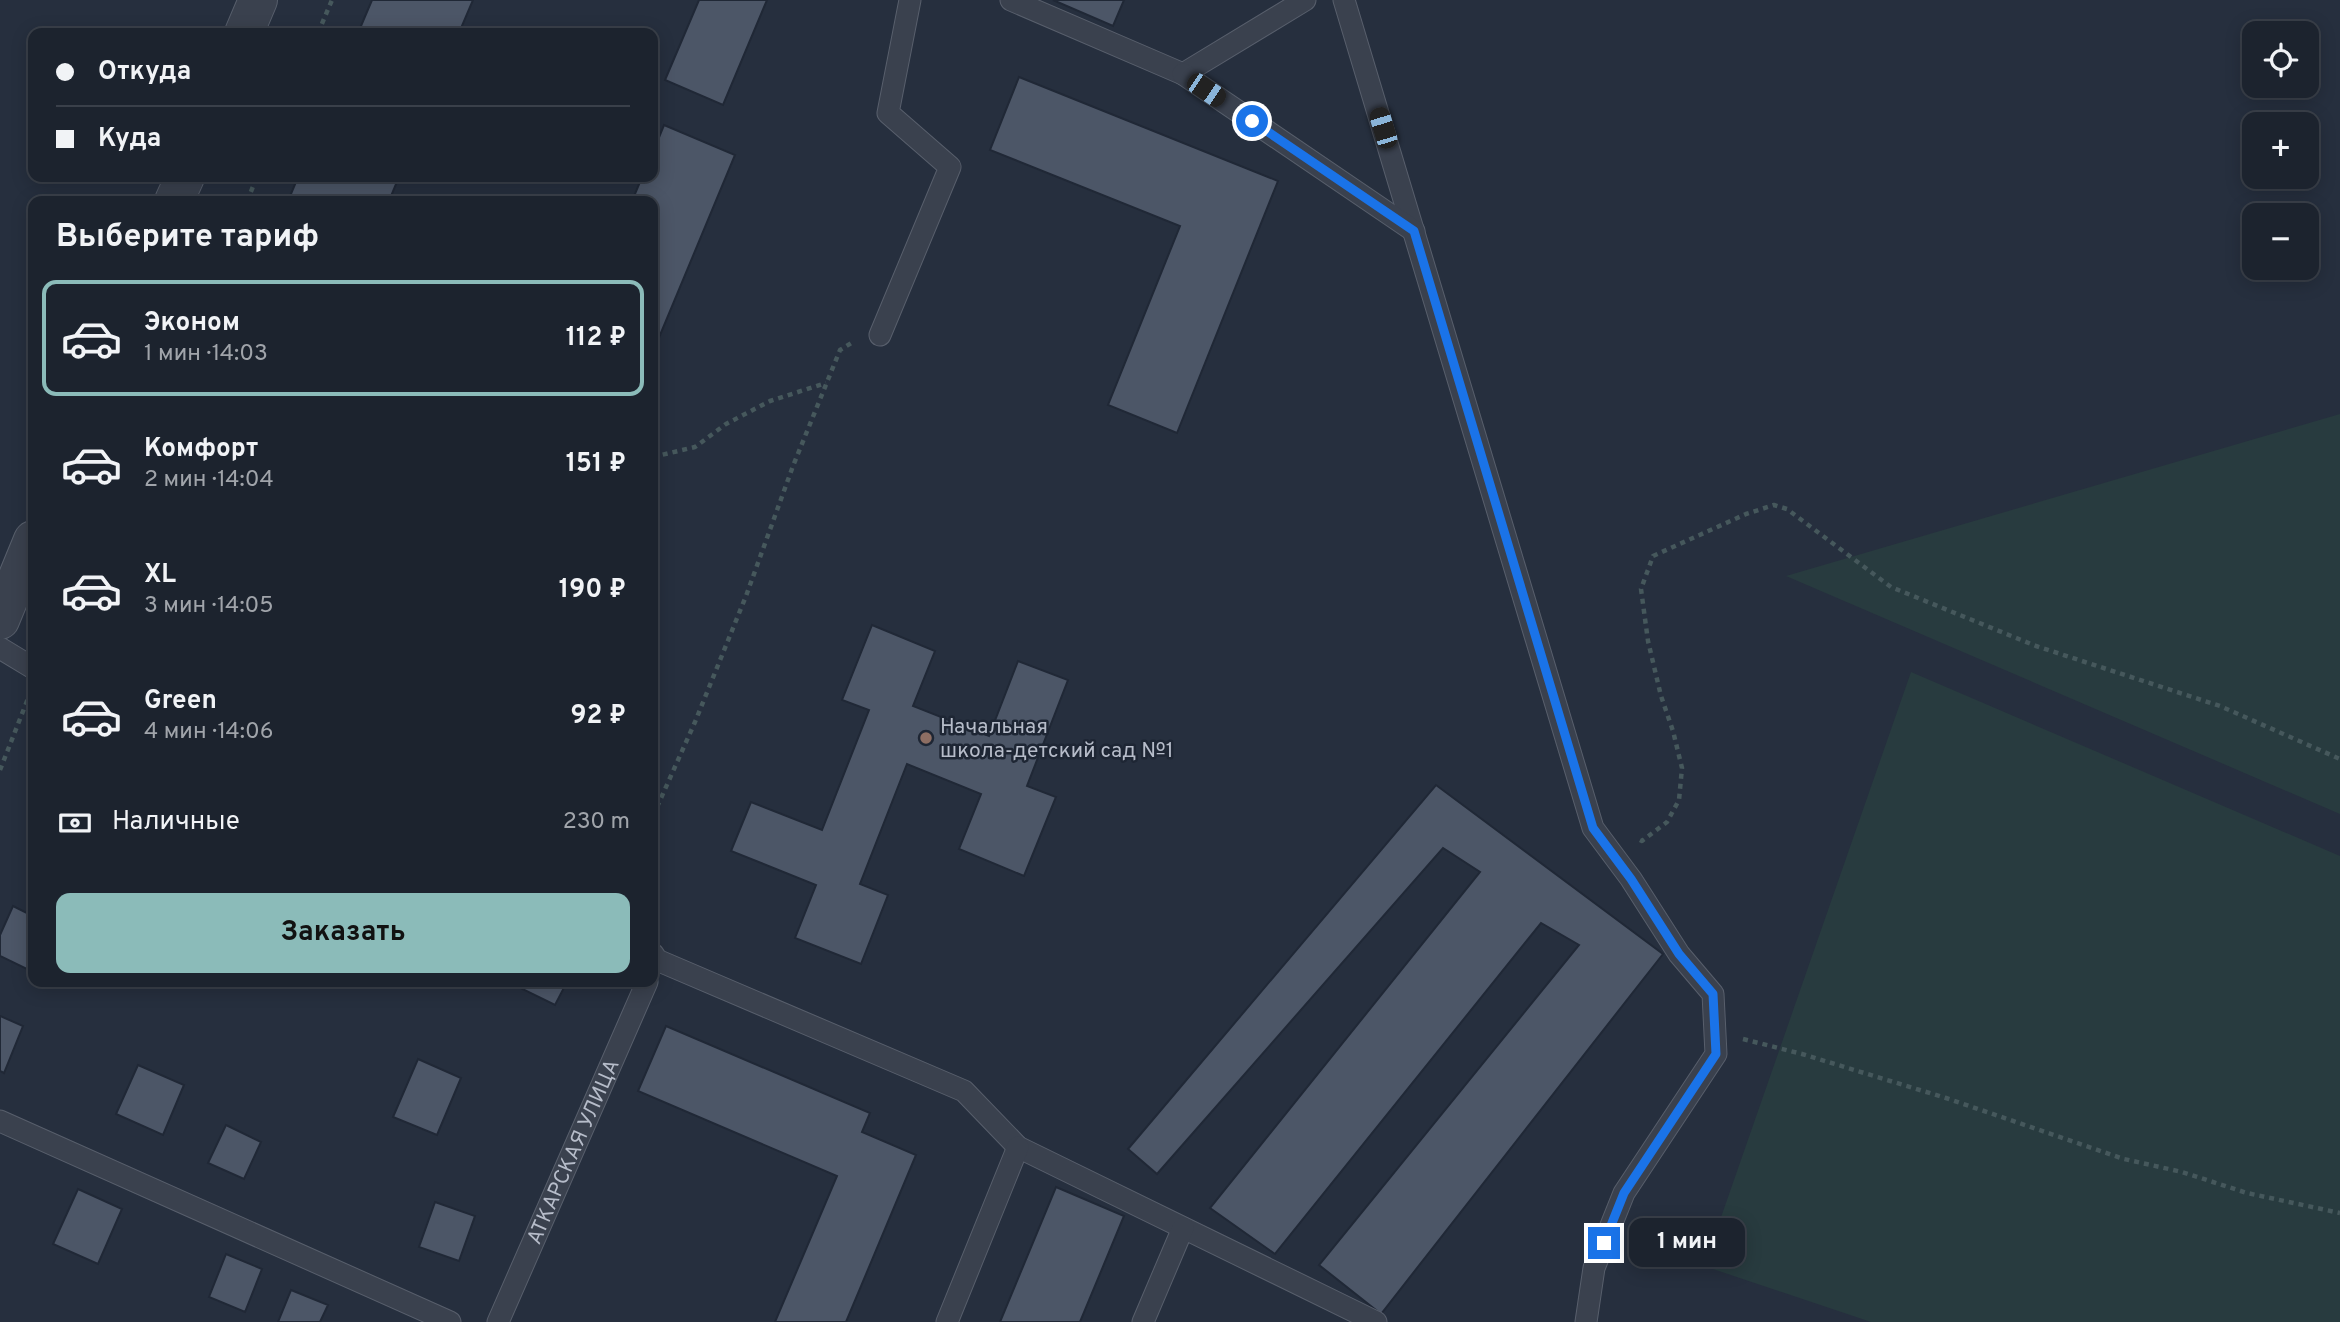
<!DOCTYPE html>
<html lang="ru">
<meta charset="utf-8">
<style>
:root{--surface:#1c232e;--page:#252b36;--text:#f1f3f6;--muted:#a0a4aa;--line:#3a404a;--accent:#8bbbb9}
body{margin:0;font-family:Overpass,sans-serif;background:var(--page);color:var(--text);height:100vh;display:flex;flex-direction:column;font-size:26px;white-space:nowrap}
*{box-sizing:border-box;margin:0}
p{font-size:23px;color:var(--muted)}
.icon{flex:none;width:38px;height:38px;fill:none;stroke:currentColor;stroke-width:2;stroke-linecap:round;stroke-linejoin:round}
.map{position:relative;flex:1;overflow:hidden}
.details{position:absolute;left:28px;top:196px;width:630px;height:791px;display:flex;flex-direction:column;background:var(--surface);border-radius:14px;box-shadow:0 4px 18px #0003,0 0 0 2px var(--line)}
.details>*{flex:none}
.top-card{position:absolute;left:28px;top:28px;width:630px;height:154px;border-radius:14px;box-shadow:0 4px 18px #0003,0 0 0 2px var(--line);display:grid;align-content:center;height:154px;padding:0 28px;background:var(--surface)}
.fabs{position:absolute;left:2242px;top:21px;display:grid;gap:14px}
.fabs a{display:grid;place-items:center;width:77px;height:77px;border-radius:14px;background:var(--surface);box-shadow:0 4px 18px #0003,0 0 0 2px var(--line);font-size:35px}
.end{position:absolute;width:32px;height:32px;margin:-16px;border:9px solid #1a73e8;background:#fff;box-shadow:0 0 0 4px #fff}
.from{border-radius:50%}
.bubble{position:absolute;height:49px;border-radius:14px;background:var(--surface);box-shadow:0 4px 18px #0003,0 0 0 2px var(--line);font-size:23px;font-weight:700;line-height:49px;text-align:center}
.car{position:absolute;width:21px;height:42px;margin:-21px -10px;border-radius:9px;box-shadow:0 0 5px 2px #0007;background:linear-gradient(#222 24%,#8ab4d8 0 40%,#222 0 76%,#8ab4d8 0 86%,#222 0)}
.top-card b{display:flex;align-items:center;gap:24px;height:66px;font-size:26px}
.top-card b+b{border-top:2px solid var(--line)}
.top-card i{width:18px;height:18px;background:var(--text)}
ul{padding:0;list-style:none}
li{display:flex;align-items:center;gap:21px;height:116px;margin:0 14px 10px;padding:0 14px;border:4px solid transparent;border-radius:14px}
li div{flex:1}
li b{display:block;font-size:26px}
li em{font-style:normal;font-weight:700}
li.current{border-color:var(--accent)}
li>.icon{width:63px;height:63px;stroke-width:1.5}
h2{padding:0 28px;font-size:32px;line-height:84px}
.pay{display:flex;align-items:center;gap:18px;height:77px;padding:0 28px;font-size:26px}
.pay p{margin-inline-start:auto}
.button{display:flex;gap:14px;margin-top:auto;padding:14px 28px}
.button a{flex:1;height:80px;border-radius:14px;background:var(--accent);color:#111;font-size:28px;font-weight:700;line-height:80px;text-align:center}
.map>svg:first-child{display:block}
</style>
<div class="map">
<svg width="2340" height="1322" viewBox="0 0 2340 1322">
<rect width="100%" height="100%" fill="#262f3e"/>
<path fill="#283b3f" d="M 2340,414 L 2340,814 L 1786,576 Z
M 1911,672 L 2340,856 L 2340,1322 L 1871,1322 L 1704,1266 Z"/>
<path fill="#4c5667" stroke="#202836" stroke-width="2" d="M 372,0 L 473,0 L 459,33 L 358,33 Z
M 699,0 L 767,0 L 723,105 L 665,80 Z
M 1053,0 L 1124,0 L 1113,26 Z
M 1019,77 L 1278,181 L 1177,433 L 1108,405 L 1180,226 L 990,150 Z
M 664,125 L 735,155 L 653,352 L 653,201 L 632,201 L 642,177 L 653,177 L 653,152 Z
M 298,177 L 399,177 L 389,201 L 288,201 Z
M 872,625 L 935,651 L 913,706 L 989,736 L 1018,661 L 1068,680 L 1027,786 L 1056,797 L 1024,876 L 959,849 L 981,794 L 907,764 L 860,884 L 888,895 L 861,964 L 795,938 L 816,885 L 731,851 L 751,802 L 822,830 L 869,710 L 842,700 Z
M 1436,785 L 1663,954 L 1381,1314 L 1319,1265 L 1579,945 L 1541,923 L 1275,1254 L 1210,1208 L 1480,872 L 1443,848 L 1157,1174 L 1128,1149 Z
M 13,906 L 33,916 L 33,972 L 0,956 L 0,935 Z
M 508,982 L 567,982 L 555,1005 Z
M 0,1016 L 23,1026 L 4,1073 L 0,1071 Z
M 666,1026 L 870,1113 L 862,1132 L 916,1155 L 846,1322 L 775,1322 L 837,1176 L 638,1091 Z
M 418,1059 L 461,1078 L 437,1135 L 393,1117 Z
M 138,1065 L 184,1085 L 163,1135 L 116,1114 Z
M 226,1125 L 261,1142 L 244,1179 L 208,1163 Z
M 1056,1187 L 1124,1216 L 1080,1322 L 1000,1322 Z
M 78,1189 L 122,1209 L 98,1264 L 53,1244 Z
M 435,1202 L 475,1216 L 459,1261 L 419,1247 Z
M 226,1254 L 262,1269 L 245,1312 L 209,1297 Z
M 291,1290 L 328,1305 L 320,1322 L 278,1322 Z"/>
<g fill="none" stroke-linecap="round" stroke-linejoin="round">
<defs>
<g id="lane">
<path d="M 1011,0 L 1183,74 L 1305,0"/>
<path d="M 1344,0 L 1593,828 L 1631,879 L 1679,954 L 1713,994 L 1716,1054 L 1624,1193 L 1594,1268 L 1586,1322"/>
<path d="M 1183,74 L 1414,231"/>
<path d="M 880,335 L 950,167 L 888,113 L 910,0"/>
<path d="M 0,648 L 33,668"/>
<path d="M 653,954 L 657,960 L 964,1091 L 1018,1147 L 1376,1322"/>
<path d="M 0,1121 L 450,1322"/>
<path id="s1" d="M 498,1322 L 647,982"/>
<path d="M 947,1322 L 1018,1147"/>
<path d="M 1143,1322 L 1183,1228"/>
</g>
<path id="street" d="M 244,33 L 258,0
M 174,201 L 185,177
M 0,620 L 33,540"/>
</defs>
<use href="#lane" stroke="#585f6c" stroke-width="23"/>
<use href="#street" stroke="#585f6c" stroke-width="40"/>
<path stroke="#46585c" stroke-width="4.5" stroke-dasharray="5 5" stroke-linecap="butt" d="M 318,33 L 332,0
M 247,201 L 257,177
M 653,457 L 695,447 L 726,424 L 770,401 L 826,383
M 0,770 L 29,696
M 653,816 L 695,722 L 746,596 L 793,466 L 840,350 L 853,342
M 1640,840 L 1642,841 L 1667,822 L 1679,800 L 1682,768 L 1673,731 L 1661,696 L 1648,641 L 1641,589 L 1653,556 L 1746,514 L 1774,505 L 1787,509 L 1891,587 L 2036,646 L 2220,706 L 2340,759
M 1743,1039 L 1802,1054 L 1946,1098 L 2124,1159 L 2182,1172 L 2247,1193 L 2340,1213"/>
<use href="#lane" stroke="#3a414e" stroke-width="21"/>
<use href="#street" stroke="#3a414e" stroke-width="38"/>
</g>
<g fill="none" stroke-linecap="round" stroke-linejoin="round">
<path stroke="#1a73e8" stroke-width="9" d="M 1252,121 L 1414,231 L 1593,828 L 1631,879 L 1679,954 L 1713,994 L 1716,1054 L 1624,1193 L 1604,1243"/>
</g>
<circle fill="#8d6e63" stroke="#1e2634" stroke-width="2.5" cx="926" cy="738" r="7"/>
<g text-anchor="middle" stroke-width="5" stroke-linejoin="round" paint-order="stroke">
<g font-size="21" fill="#b6bcc9" stroke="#1e2634" text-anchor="start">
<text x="940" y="733">Начальная<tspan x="940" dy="24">школа-детский сад №1</tspan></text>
</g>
<g font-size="21" fill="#b6bcc9" stroke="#1e2634">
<text dy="7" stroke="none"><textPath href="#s1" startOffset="186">АТКАРСКАЯ УЛИЦА</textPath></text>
</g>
</g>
</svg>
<div class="fabs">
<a><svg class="icon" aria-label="locate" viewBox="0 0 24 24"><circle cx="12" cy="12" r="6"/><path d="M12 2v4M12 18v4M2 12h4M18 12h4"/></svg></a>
<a>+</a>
<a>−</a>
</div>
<i class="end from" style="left:1252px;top:121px"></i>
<i class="end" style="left:1604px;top:1243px"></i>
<div class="bubble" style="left:1629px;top:1218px;width:116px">1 мин</div>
<i class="car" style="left:1206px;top:90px;rotate:124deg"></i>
<i class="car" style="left:1383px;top:128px;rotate:343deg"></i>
<div class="top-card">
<b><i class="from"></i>Откуда</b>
<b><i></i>Куда</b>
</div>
<section class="details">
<h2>Выберите тариф</h2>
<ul>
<li class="current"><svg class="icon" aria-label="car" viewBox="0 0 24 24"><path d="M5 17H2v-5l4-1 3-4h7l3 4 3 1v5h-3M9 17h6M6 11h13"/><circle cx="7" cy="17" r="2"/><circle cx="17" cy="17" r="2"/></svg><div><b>Эконом</b><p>1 мин · 14:03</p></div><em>112 ₽</em></li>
<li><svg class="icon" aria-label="car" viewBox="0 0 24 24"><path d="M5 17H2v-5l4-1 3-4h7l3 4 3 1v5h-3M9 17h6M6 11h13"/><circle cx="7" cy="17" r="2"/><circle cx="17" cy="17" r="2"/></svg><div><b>Комфорт</b><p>2 мин · 14:04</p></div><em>151 ₽</em></li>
<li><svg class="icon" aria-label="car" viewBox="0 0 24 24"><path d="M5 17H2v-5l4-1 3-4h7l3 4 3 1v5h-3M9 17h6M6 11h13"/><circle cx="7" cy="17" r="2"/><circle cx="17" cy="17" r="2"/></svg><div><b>XL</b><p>3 мин · 14:05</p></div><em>190 ₽</em></li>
<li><svg class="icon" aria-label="car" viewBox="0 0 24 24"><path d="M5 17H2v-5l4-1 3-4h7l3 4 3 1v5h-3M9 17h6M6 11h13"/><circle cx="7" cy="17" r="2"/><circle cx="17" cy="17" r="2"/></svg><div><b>Green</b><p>4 мин · 14:06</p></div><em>92 ₽</em></li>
</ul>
<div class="pay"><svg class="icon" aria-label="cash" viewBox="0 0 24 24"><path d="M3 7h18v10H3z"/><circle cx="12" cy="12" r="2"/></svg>Наличные<p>230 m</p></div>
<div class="button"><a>Заказать</a></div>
</section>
</div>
